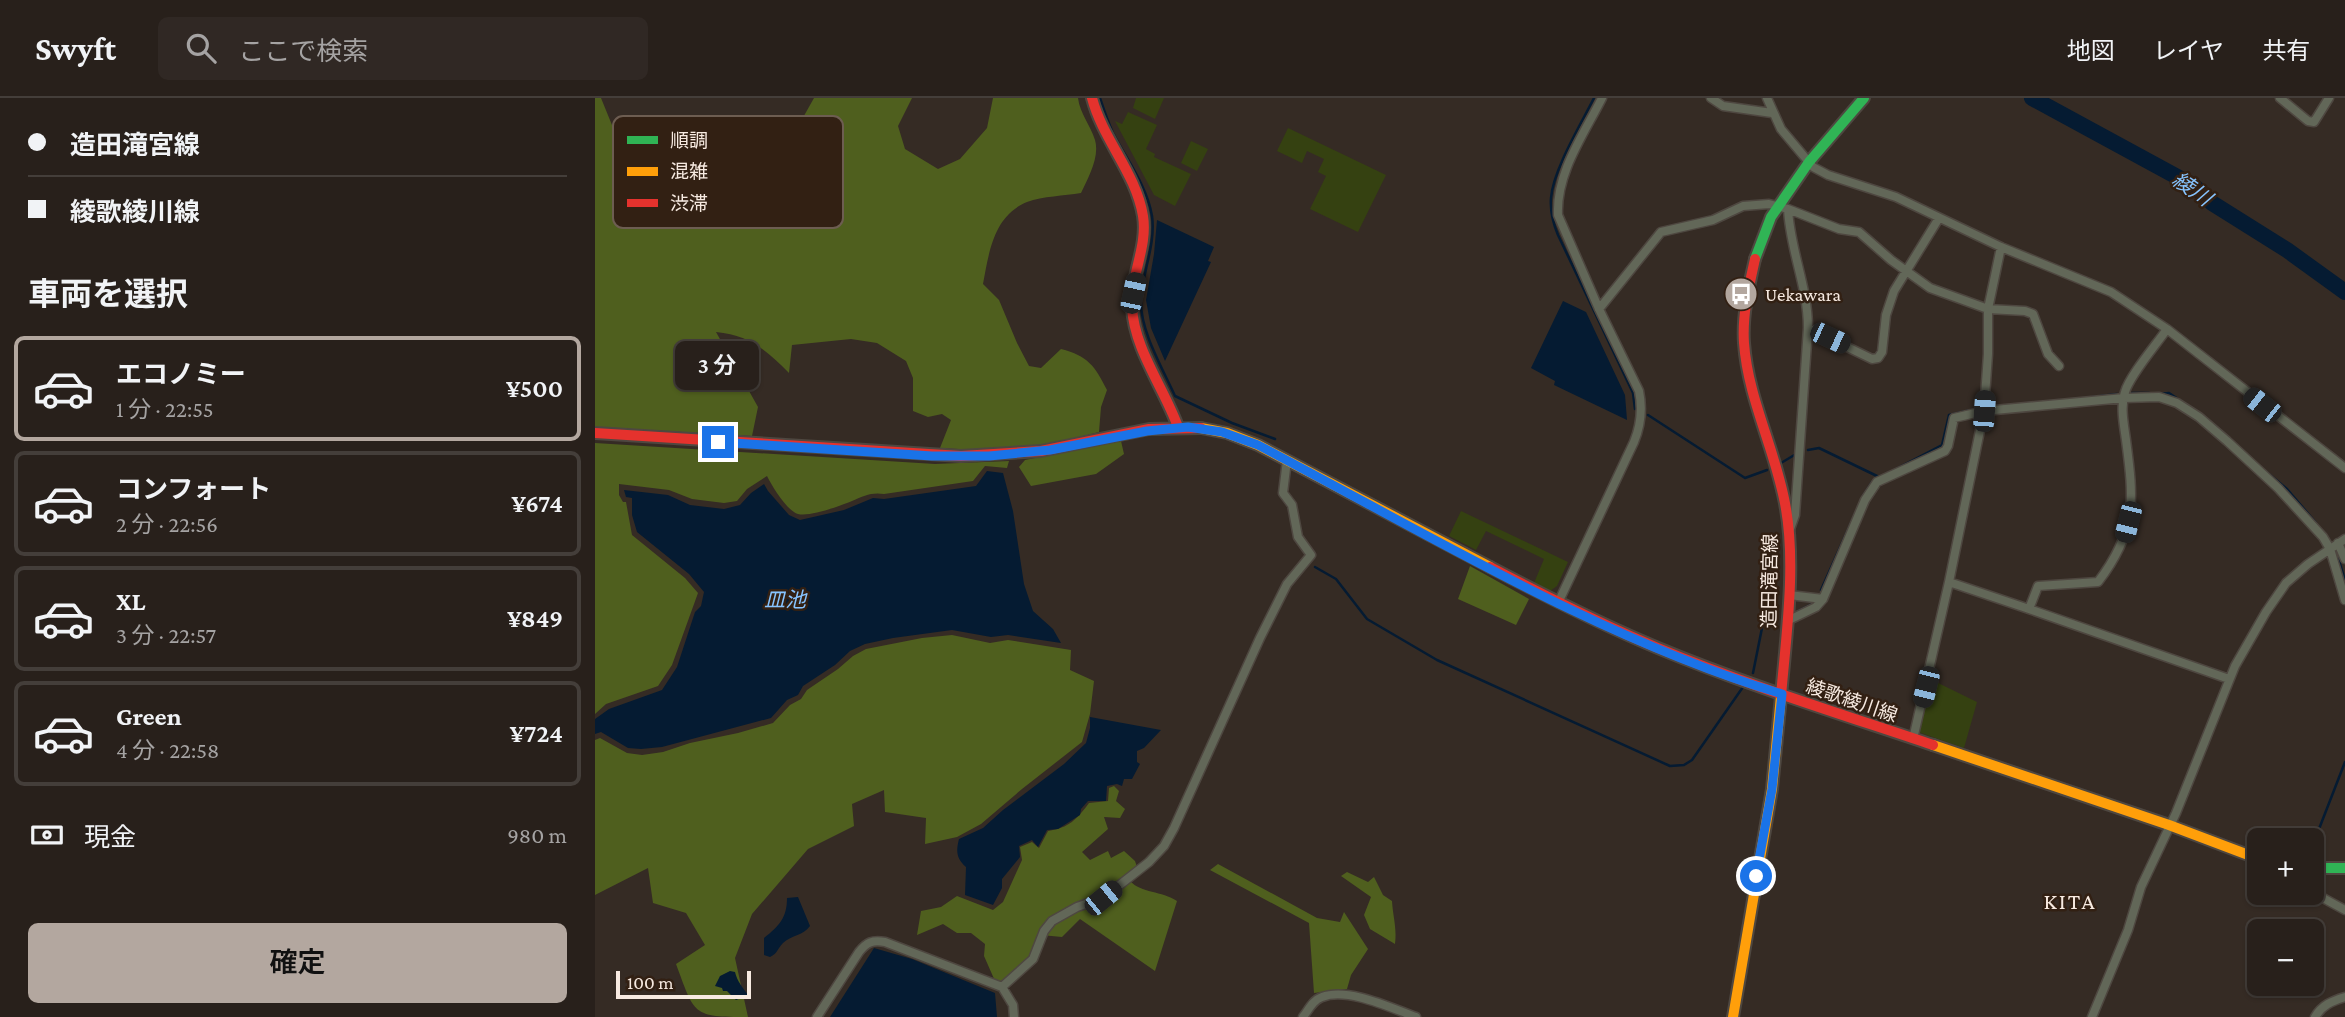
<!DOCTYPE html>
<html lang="ja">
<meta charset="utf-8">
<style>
:root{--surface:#28201b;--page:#302824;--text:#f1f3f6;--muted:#a5a3a3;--line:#443e3a;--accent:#b3a79f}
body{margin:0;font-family:"Crimson Pro","Noto Sans JP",serif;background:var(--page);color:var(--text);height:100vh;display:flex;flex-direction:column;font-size:26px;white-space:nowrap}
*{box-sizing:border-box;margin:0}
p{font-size:23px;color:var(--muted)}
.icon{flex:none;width:38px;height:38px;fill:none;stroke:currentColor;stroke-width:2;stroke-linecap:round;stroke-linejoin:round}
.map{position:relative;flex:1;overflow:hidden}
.side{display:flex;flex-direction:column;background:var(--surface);width:595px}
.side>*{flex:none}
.hud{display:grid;align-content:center;height:154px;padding:0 28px;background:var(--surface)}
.fabs{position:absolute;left:1652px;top:730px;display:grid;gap:14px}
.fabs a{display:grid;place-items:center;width:77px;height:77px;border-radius:10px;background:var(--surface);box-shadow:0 2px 5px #0004,0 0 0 2px var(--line);font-size:35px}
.scale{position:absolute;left:21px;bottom:18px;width:135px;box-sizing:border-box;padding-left:7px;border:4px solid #f7eae1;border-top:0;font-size:19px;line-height:24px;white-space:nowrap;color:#f7eae1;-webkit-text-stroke:5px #322013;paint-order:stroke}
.end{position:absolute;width:32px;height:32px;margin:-16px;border:9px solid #1a73e8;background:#fff;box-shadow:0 0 0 4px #fff}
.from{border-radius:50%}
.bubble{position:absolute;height:49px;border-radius:10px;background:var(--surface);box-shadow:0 2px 5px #0004,0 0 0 2px var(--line);font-size:23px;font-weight:600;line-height:49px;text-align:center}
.car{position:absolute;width:21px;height:42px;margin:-21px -10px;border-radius:9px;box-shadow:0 0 5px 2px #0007;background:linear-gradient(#222 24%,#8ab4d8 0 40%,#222 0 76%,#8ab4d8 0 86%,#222 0)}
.hud b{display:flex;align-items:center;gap:24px;height:66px;font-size:26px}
.hud b+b{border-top:2px solid var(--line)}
.hud i{width:18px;height:18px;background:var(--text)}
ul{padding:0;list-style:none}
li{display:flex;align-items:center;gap:21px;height:105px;margin:0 14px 10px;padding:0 14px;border:4px solid var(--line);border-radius:10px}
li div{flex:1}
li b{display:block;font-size:26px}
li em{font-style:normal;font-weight:600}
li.active{border-color:var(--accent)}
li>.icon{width:63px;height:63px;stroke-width:1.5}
h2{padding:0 28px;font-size:32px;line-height:84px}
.pay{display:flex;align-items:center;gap:18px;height:77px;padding:0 28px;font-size:26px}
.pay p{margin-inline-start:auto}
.button{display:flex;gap:14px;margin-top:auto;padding:14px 28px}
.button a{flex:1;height:80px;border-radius:10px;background:var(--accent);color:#111;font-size:28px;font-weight:600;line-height:80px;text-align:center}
header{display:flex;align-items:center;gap:42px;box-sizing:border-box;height:98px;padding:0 35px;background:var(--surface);border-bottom:2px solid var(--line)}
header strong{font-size:33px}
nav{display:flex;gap:38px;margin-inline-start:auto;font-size:24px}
.search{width:490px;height:63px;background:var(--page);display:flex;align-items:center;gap:18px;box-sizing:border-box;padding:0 24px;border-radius:10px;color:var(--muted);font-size:26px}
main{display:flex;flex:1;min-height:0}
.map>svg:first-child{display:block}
</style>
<header>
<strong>Swyft</strong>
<div class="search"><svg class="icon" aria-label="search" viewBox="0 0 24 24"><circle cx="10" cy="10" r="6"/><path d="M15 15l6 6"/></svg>ここで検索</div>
<nav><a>地図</a><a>レイヤ</a><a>共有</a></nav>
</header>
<main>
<section class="side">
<div class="hud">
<b><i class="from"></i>造田滝宮線</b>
<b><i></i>綾歌綾川線</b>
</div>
<h2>車両を選択</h2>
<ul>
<li class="active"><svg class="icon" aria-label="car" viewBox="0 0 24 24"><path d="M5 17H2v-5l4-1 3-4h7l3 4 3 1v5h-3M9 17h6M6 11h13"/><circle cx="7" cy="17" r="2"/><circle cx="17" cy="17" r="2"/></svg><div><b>エコノミー</b><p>1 分 · 22:55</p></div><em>¥500</em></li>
<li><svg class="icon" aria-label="car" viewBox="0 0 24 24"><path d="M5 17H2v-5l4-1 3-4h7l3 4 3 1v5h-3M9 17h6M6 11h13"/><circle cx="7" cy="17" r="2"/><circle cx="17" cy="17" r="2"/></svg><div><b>コンフォート</b><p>2 分 · 22:56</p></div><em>¥674</em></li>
<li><svg class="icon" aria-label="car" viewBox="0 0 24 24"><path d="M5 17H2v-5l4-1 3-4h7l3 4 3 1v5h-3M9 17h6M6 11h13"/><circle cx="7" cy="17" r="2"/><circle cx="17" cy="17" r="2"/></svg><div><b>XL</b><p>3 分 · 22:57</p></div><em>¥849</em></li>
<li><svg class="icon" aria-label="car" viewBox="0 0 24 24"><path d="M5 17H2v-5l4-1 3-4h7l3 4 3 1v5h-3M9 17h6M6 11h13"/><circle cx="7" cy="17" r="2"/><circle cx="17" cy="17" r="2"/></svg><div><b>Green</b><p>4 分 · 22:58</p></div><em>¥724</em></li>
</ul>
<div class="pay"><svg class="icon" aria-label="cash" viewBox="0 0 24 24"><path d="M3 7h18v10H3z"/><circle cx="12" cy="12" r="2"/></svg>現金<p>980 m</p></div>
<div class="button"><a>確定</a></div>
</section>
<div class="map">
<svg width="1750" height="919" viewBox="0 0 1750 919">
<rect width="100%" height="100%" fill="#352b24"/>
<path fill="#354111" d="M 541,0 L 569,0 L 560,21 L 538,10 Z
M 533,14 L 562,27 L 551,51 L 560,56 L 559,59 L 596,76 L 580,108 L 559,97 L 520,23 L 527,26 Z
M 693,30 L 791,77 L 763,134 L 715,111 L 731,78 L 723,74 L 729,61 L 712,53 L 707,65 L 682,53 Z
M 596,43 L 613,51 L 602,73 L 586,65 Z
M 866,413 L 973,464 L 962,488 L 955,493 L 939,485 L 949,461 L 891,433 L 881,452 L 854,438 Z
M 1337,582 L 1382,604 L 1369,650 L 1323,634 Z"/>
<path fill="#4f5f1e" d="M 0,0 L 6,0 L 19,32 L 28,97 L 124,98 L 156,80 L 192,48 L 219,0 L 317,0 L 303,28 L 310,51 L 343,71 L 365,61 L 392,30 L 398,0 L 483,0 C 485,16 495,26 500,42 C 505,59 493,80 486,95 C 469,98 448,98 432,104 C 398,118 394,155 388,186 L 404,202 L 422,245 L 434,268 L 446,270 L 466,251 C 493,258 500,268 512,292 L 506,309 L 504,334 L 466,344 L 399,353 L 345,350 L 356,322 L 347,316 L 333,319 L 318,313 L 318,280 L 311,263 L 282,245 L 256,241 L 197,247 L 194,275 C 171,252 154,237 121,234 L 163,309 L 157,338 L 0,329 Z
M 526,343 L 529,356 L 501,376 L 436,388 L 424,369 L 430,362 Z
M 0,345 L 340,366 L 414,363 L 412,370 L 390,368 L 378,383 L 289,396 C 276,394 269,398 257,403 C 245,408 215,419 203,416 C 192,413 177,388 172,378 L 152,391 L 142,403 L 129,405 L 97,401 L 74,392 L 24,386 L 24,397 L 28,404 L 31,404 L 37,437 L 90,480 L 103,495 L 77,567 L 63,588 L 11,606 L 0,616 Z
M 875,468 L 934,501 L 921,527 L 863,501 Z
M 357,537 L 395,545 L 413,542 L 476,552 L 475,572 L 499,583 L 495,616 L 487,644 L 427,691 L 386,726 L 362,739 L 330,746 L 331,720 L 290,714 L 289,692 L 257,706 L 259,728 L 213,751 L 157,816 L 140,860 L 153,919 C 97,919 100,917 81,866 L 110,847 L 91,815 L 58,805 L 53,770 L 0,797 L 0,642 L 5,640 L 32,655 L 47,657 L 68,654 L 95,645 L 143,635 L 178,625 L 195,607 L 206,601 L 212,592 L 243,571 L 258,558 L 271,551 L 327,540 Z
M 519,688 L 524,693 L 521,703 L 530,711 L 525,720 L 509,719 L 513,731 L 487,754 L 495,762 L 513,753 L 516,760 L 529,753 L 540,763 L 544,775 L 535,783 C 546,795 567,793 582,803 L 560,873 L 485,821 L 467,839 L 446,837 L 436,860 L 410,883 L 400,883 L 389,858 L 390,846 L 376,835 L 362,835 L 348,826 L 322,837 L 326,813 L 346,809 L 362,798 L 398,812 L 408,804 L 427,762 L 425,749 L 437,744 L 444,750 L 453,733 C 474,730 482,721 494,705 L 513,703 L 514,690 Z
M 623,766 L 722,820 L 745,824 L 749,814 L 773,851 L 756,877 L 752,891 L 719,895 L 714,825 L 615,772 Z
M 752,774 L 773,784 L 779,779 L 788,797 L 797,803 C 798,819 802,830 800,846 L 775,831 L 769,817 L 776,799 L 746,778 Z"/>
<path fill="#051b32" d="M 562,122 L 619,149 L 613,163 L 616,164 L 570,263 L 556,230 L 551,202 L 559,156 Z
M 968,203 L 991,214 L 1030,297 L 1032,322 L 959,287 L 960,283 L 936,270 Z
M 392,373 L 408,375 L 418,413 L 429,486 L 438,513 L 458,531 L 466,545 L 413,537 L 396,539 L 357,532 L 298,540 L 270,546 L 255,553 L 240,567 L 208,588 L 203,597 L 192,602 L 176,620 L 67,649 L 46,651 L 33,650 L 6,634 L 0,636 L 0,621 L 14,611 L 67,592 L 82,569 L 100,514 L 106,508 L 109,494 L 94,476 L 42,434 L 37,417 L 37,400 L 31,399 L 29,392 L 73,397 L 95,407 L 129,411 L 145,407 L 156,395 L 169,386 L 173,393 L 194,417 L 205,422 L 249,412 L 278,400 L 289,401 L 381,388 Z
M 495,619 L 566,632 L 549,650 L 542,653 L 542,664 L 545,666 L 537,681 L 529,681 L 527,688 L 522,686 L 512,688 L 511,703 L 493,703 L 486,711 L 485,717 L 463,731 L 452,732 L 443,749 L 437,742 L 424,748 L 425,759 L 407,781 L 407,790 L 398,807 L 370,797 L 371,769 C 361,760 361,753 364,741 L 388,730 L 408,712 L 469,666 L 491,645 L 495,630 Z
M 203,799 L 215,828 C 208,838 196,837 188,845 C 182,851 183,855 175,859 L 169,857 L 169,840 C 184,828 192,820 192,800 Z
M 279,850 L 317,861 L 400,895 L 402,919 L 235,919 Z
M 135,873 L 140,874 C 142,883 148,890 153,897 L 141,902 L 132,893 L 128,893 L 127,890 L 120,888 L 125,878 Z"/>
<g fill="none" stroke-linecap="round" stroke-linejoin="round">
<path stroke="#051b32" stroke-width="2.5" d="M 505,0 C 509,12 513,24 518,35 C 532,62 552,88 557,118 C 561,147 547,174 546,203 C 545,233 568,271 580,298 L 637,325 L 680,341
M 999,0 C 986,26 958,72 956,100 C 955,113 958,125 963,137 L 1038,295 L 1040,311
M 1537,295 L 1554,295
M 1564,296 L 1574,295 L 1604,315
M 1490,300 L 1522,296
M 1053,317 L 1150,380 L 1172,372
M 1213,352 L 1224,350 L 1284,379
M 1186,365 L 1201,356
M 1664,368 L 1692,391 L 1721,425
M 1299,372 L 1347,347 L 1354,317 L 1376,312
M 1741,453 L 1750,482
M 720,469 L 741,481 L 772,521 L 842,562 L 1075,668 L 1089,667 L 1097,662 L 1148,589
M 1226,492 L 1268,398 L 1277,384 L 1286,378
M 1203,513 L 1219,505
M 1158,575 L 1170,515 L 1183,514
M 1717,749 L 1750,664"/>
<path stroke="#051b32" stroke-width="16" d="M 1437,0 L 1599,88 L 1617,105 L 1692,152 L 1750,194"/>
<defs>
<path id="street" d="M 1116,0 L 1128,8 L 1177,15
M 1172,0 L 1186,31 L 1218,69 L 1233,77 L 1301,99 L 1406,149 L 1516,194 L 1572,231 L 1750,370
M 1685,0 L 1713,23 L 1719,24 L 1734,0
M 1193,111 L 1244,131 L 1264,134 L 1296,162 L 1335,190 L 1393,211 L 1430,213 L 1438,216 L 1453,256 L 1464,268
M 1004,211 L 1066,134 L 1118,122 L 1148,108 L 1174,106 L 1193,111 C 1195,152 1213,189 1213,230 L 1200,417 L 1194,434
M 1213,230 L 1277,261 L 1283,260 L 1287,254 L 1291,217 L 1299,193 L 1344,120
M 1743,445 L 1750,461
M 1354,484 L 1389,313 L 1393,256 L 1393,211 L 1406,149
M 1194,497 L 1228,501
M 963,505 L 1039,344 C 1046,327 1048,312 1044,293 L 1004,211 L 963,117 C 961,75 989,36 1007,0
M 1434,511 L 1634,581
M 1192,523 L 1221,509 L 1228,501 L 1270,402 L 1282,384 L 1350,353 L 1353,348 L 1359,320 L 1389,313 L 1529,300 L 1564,299 L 1582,305 L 1604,319 L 1632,343 L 1683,390 L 1728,439 L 1735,451 L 1750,502
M 1318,641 L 1354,484 L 1434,511 L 1443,488 L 1503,484 C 1542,433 1539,402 1531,342 C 1529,327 1525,309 1530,294 C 1535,277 1561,247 1572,231
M 1717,794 L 1750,812
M 407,889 L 438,861 L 449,833 L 457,823 L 482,809 L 508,800 L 554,764 L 569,748 L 579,730 L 665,540 L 692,486 L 716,457 L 703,439 L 697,407 L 688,395 L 692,362
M 222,919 L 264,854 C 272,844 277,842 290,844 L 407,889 L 418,907 L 419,919
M 708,919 C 714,911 718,902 727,899 C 753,889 796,910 821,919
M 1497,919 L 1533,832 L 1546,789 L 1581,715 L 1640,568 L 1671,514 L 1691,485 L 1713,466 L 1750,441
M 1720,919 C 1727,907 1737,903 1750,899"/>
<path id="fast" d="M 1160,161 L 1176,119 L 1214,64 L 1269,0
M 1717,770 L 1750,770"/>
<path id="slow" d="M 606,330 L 632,335 L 663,347 L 895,469
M 1338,647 L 1574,727 L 1664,761
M 1138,919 L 1177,691 L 1186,598"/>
<path id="jam" d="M 497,0 C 508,42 541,75 548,118 C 553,149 535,178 537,209 C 539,251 569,290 583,329
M 1160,161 C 1154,188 1147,217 1149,245 C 1153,302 1182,355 1191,411 C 1201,469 1191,539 1186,598
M 0,335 L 366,358 L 446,353 L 554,331 L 606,330
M 895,469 C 950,498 1005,526 1063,550 C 1152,587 1246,616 1338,647"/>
</defs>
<use href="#street" stroke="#4e4740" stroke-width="11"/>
<use href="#fast" stroke="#4e4740" stroke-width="14"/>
<use href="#slow" stroke="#4e4740" stroke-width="14"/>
<use href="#jam" stroke="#4e4740" stroke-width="14"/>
<use href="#street" stroke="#626758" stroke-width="8"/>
<use href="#fast" stroke="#30b455" stroke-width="10"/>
<use href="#slow" stroke="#ff9f0a" stroke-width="10"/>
<use href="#jam" stroke="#e5322d" stroke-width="10"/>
</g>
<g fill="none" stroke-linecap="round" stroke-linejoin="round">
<path stroke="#1a73e8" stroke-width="9" d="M 123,344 L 337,358 L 394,358 L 455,352 L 552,333 L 593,329 L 627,334 L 663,347 C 831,435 1005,541 1187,596 L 1177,691 L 1161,778"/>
</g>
<defs>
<symbol id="bus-disc" viewBox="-11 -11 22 22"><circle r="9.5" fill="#b3a79f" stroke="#322013"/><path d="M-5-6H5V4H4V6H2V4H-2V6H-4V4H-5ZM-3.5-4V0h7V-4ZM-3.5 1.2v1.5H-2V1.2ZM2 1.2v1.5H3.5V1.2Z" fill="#fff"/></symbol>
</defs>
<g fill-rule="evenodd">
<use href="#bus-disc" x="1127" y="177" width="38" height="38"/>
</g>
<g text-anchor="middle" stroke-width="5" stroke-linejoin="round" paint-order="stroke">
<g font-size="19" fill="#f7eae1" stroke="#322013" text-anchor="start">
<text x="1170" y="203">Uekawara</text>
</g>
<g font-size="19" fill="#f7eae1" stroke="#322013">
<text transform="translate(1174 483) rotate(-89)" y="7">造田滝宮線</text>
<text transform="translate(1257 602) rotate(19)" y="7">綾歌綾川線</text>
</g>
<g font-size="21" font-style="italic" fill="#87c4ff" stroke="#322013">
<text transform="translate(1597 91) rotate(35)" y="7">綾川</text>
<text x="190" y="509">皿池</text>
</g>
<g font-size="23" letter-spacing="2" fill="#f7eae1" stroke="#322013">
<text x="1475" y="811">KITA</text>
</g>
</g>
<rect x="18" y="18" width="230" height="112" rx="10" fill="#322013" stroke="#6d5d51" stroke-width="2"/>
<rect x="32" y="38" width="31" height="8" fill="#30b455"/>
<rect x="32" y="69" width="31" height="9" fill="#ff9f0a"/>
<rect x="32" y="101" width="31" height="8" fill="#e5322d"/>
<g font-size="19" fill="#f7eae1">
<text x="75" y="49">順調</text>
<text x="75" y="80">混雑</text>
<text x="75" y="112">渋滞</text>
</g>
</svg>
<div class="fabs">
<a>+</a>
<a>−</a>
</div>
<div class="scale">100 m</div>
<i class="end from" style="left:1161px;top:778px"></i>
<i class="end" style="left:123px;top:344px"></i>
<div class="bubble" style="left:80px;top:243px;width:84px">3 分</div>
<i class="car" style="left:538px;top:195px;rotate:12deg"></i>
<i class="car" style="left:1235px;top:240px;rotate:115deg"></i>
<i class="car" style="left:1667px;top:307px;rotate:308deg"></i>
<i class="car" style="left:1389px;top:313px;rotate:4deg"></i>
<i class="car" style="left:1533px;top:424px;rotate:194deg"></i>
<i class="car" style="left:1331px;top:589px;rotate:194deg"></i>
<i class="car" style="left:508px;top:800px;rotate:51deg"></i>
</div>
</main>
